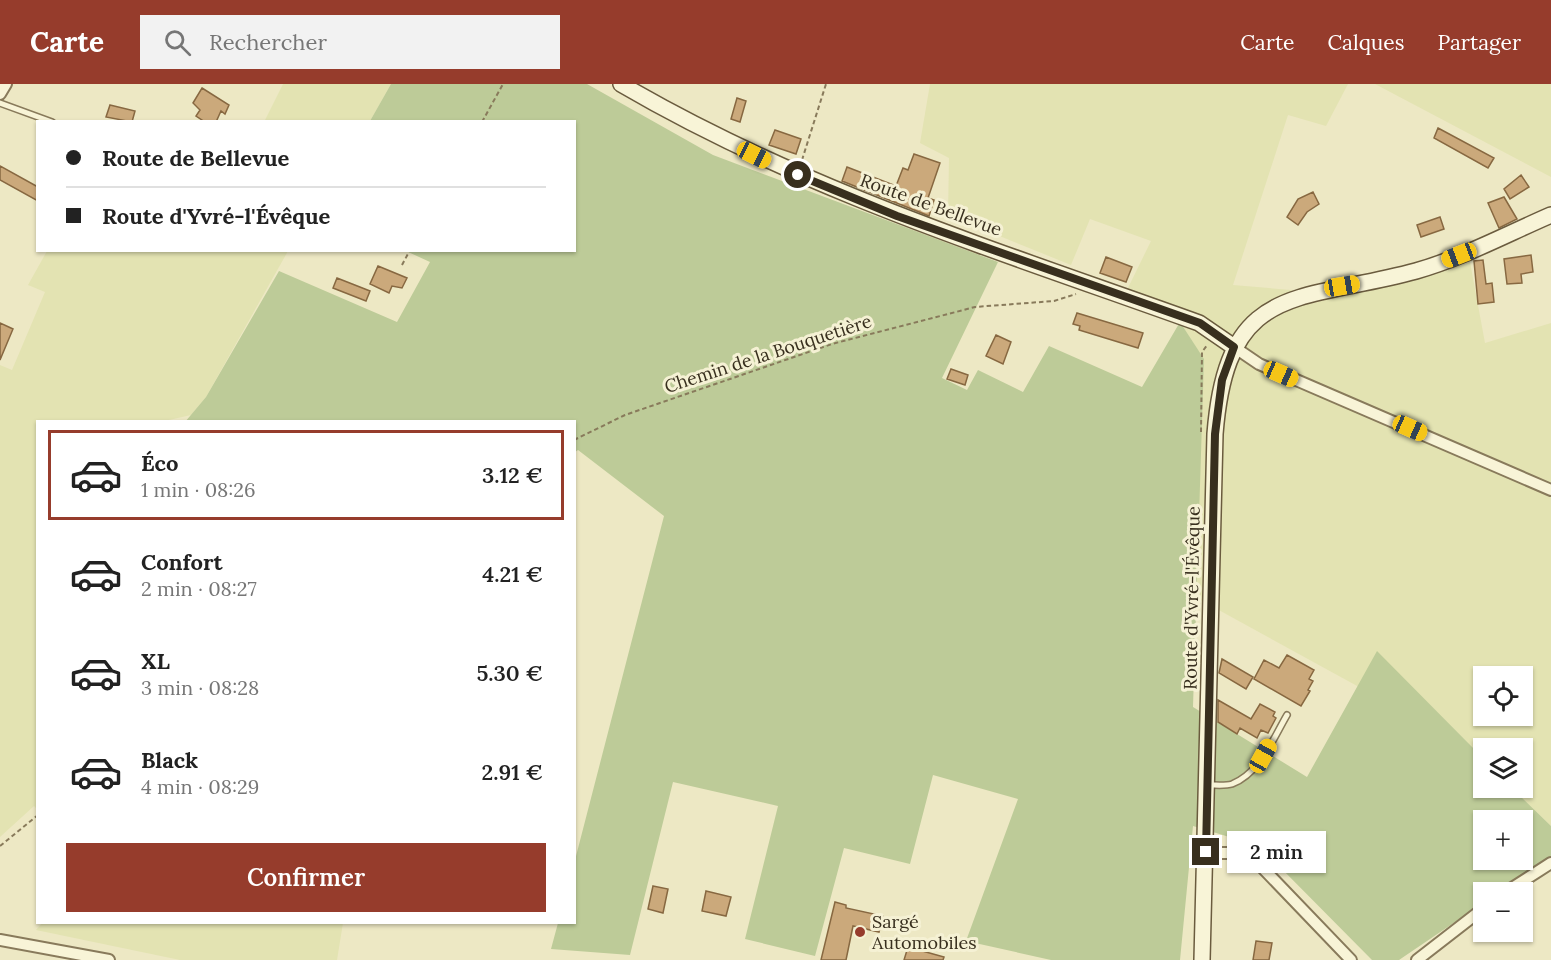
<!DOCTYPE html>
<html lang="fr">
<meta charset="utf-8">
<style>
:root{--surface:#fff;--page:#f2f2f2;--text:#222;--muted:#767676;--line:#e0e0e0;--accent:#963c2c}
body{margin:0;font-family:Lora,serif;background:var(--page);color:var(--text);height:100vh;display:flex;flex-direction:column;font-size:22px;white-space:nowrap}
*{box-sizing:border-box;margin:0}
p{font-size:20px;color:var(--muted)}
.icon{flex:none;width:33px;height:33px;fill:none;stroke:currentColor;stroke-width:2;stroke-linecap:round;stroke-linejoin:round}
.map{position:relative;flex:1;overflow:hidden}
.details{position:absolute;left:36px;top:336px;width:540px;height:504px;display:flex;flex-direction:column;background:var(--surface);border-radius:0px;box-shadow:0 2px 4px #0004}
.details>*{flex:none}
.hud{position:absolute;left:36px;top:36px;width:540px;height:132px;border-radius:0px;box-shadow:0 2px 4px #0004;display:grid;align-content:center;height:132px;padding:0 30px;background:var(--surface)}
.fabs{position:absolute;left:1473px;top:582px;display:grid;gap:12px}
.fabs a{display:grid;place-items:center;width:60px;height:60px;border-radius:0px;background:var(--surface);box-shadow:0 2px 4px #0004;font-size:30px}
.end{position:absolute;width:27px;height:27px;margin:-14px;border:8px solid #382f1e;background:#fff;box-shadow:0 0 0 3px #fff}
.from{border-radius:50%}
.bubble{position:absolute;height:42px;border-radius:0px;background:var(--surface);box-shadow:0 2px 4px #0004;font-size:20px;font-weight:600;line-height:42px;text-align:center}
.car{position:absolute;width:18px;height:36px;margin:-18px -9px;border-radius:8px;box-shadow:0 0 4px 2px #0007;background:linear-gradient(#f5c518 24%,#345 0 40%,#f5c518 0 76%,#345 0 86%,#f5c518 0)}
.hud b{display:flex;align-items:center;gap:21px;height:57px;font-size:22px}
.hud b+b{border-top:2px solid var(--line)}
.hud i{width:15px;height:15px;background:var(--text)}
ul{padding:10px 0 0;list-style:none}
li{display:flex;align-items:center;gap:18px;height:90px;margin:0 12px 9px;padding:0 18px;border:3px solid transparent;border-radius:0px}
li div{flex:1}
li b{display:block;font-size:22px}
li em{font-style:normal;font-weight:600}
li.current{border-color:var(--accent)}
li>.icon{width:54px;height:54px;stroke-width:1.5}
.primary-button{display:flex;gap:12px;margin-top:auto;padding:12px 30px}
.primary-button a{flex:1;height:69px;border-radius:0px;background:var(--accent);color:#fff;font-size:24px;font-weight:600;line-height:69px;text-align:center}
header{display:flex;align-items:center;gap:36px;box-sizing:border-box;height:84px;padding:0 30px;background:var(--accent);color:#fff}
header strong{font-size:28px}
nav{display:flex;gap:33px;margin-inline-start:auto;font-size:21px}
.search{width:420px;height:54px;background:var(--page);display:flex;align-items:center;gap:15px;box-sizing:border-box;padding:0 21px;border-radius:0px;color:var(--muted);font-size:22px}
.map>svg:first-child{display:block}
</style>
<header>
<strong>Carte</strong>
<div class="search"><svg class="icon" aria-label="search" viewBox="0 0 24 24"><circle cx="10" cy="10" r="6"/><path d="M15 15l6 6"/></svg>Rechercher</div>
<nav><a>Carte</a><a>Calques</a><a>Partager</a></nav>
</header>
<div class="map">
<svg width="1551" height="876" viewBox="0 0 1551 876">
<rect width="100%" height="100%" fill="#ede8c4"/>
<path fill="#e3e3b2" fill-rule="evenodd" d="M 283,0 L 391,0 L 370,37 L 264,38 Z
M 930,0 L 1348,0 L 1326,42 L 1288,31 L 1233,201 L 1291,206 L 1310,220 L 1470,178 L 1485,259 L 1551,239 L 1551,742 L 1512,704 L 1522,704 L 1522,664 L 1484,664 L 1483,674 L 1377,568 L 1359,603 L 1195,513 L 1204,276 L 1180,238 L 1126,208 L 1151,157 L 1090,135 L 1071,181 L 948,131 L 949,74 L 920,59 ZM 1484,592 L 1522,592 L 1522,632 L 1484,632 Z
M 1375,0 L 1551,0 L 1551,93 Z
M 47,167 L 288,167 L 206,313 L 191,331 L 160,338 L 38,338 L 37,725 L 34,722 L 0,753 L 0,281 L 12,286 L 45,208 L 28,201 Z
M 43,838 L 343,838 L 343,839 L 337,876 L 180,876 L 36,846 Z"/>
<path fill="#bdcb98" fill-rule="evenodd" d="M 391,0 L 587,0 L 713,71 L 998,178 L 942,294 L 967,306 L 978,286 L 1023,308 L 1049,262 L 1142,303 L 1180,238 L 1204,275 L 1193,623 L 1307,693 L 1377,567 L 1483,674 L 1484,704 L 1512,704 L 1551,742 L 1551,773 L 1499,808 L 1484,808 L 1483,819 L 1399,876 L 1372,876 L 1259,762 L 1193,742 L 1180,876 L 1051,876 L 966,857 L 1018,715 L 933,691 L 910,780 L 844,764 L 815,872 L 745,855 L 778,722 L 673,698 L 630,871 L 551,865 L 558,839 L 574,838 L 575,776 L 664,432 L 578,366 L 575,368 L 574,338 L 185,338 L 206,313 L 279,187 L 397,238 L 430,178 L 406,167 L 574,166 L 574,38 L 370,37 ZM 1484,736 L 1522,736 L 1522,776 L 1484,776 Z"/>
<path fill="#cba97b" stroke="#876841" stroke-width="1.5" d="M 202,4 L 229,21 L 225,30 L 221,27 L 216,38 L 205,38 L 196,32 L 200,26 L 193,19 Z
M 737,14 L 746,17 L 740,38 L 731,35 Z
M 110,21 L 135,27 L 132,38 L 106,33 Z
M 1438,44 L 1494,74 L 1488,84 L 1434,54 Z
M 775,46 L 801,55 L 796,70 L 769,61 Z
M 914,70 L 940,79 L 928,114 L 934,116 L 929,132 L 842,97 L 847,83 L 896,102 L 903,84 L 908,86 Z
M 0,82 L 38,103 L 38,117 L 0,96 Z
M 1521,91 L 1529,103 L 1510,115 L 1504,105 Z
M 1313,108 L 1319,120 L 1307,128 L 1298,141 L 1287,133 L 1298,115 Z
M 1504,113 L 1517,135 L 1499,144 L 1488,119 Z
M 1440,133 L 1444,145 L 1421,153 L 1417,141 Z
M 1531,171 L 1533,188 L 1521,190 L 1522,199 L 1507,200 L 1504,175 Z
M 1106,173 L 1132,183 L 1126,198 L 1100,189 Z
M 1483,176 L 1486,200 L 1492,199 L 1494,218 L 1478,220 L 1474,177 Z
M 378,182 L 407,194 L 402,204 L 392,202 L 389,209 L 370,200 Z
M 337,194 L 370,207 L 366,217 L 333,204 Z
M 1077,229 L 1143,249 L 1138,264 L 1079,246 L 1080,242 L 1073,240 Z
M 0,239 L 13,245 L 0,276 Z
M 996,251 L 1011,258 L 1003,280 L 986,272 Z
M 951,285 L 968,291 L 965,301 L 947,295 Z
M 1287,571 L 1314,586 L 1309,595 L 1313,597 L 1308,606 L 1310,607 L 1301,622 L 1254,595 L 1264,576 L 1279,584 Z
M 1222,575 L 1253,593 L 1246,605 L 1219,589 Z
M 1218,616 L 1251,635 L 1260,620 L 1275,628 L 1273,632 L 1276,634 L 1268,649 L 1261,646 L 1257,654 L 1240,644 L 1237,650 L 1218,638 Z
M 653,802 L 668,805 L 663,829 L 648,825 Z
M 706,807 L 731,813 L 726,832 L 702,827 Z
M 835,818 L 846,821 L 846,824 L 883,832 L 879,848 L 853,842 L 846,876 L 821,876 Z
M 1256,857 L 1272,859 L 1269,876 L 1253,876 Z
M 908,863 L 944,873 L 943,876 L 904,876 Z"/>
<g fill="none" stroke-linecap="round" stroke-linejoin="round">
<defs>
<path id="lane" d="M 0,19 L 52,38
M 1209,701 C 1216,701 1226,702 1232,700 C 1260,689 1273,655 1287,631"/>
<path id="street" d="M 0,10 L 6,0
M 1234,263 L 1259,280 L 1551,406
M 1206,769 L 1241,769 L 1255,776 L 1351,876
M 1506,808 L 1551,779
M 0,856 L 109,876
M 1417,876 L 1484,824"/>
<path id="secondary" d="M 621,0 C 804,107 1002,168 1199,239 L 1234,263
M 1202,876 L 1215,350 C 1227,197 1298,219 1416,187 C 1462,174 1507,150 1551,131"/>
</defs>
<use href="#lane" stroke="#887a5b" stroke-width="8"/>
<use href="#street" stroke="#887a5b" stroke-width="14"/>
<use href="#secondary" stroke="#6a5b3e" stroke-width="18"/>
<path stroke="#887a5b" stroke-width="2" stroke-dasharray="4.5 3" stroke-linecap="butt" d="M 482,38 L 503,0
M 802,76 L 826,0
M 402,181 L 410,166
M 1201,348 L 1202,268 L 1208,260
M 574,356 L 625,331 L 832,260 L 975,223 L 1054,217 L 1076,210
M 0,762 L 38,731"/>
<use href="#lane" stroke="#f8f4d7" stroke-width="5"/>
<use href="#street" stroke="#f8f4d7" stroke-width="10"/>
<use href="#secondary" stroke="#f8f4d7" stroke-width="15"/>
</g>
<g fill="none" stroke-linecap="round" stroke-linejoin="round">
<path stroke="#382f1e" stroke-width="8" d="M 798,91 L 897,132 L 1200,239 L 1234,263 L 1222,296 L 1215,350 L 1206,768"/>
</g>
<circle fill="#963c2c" stroke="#f5f1d4" stroke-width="2" cx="860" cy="848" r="6"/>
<g text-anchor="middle" stroke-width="6" stroke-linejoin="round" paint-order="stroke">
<g font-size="18" fill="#382f1e" stroke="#f5f1d4">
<text transform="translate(931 121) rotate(20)" y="6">Route de Bellevue</text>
<text transform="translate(768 270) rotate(-18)" y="6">Chemin de la Bouquetière</text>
<text transform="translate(1192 514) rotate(-89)" y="6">Route d'Yvré-l'Évêque</text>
</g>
<g font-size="18" fill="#382f1e" stroke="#f5f1d4" text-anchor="start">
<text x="872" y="844">Sargé<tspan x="872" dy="21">Automobiles</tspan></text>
</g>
</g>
</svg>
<div class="fabs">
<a><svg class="icon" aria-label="locate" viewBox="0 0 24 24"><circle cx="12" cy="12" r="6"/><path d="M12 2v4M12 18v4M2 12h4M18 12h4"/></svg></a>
<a><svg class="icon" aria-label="layers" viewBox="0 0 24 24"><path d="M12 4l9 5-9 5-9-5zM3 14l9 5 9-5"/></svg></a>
<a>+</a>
<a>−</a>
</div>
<i class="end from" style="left:798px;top:91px"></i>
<i class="end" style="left:1206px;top:768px"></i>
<div class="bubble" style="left:1227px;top:747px;width:99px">2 min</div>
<i class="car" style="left:754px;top:71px;rotate:117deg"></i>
<i class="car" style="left:1459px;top:171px;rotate:249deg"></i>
<i class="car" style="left:1342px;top:202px;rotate:80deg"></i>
<i class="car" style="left:1281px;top:290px;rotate:114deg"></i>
<i class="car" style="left:1410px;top:344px;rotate:114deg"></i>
<i class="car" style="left:1263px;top:672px;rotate:29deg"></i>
<div class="hud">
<b><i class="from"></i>Route de Bellevue</b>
<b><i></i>Route d'Yvré-l'Évêque</b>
</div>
<section class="details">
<ul>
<li class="current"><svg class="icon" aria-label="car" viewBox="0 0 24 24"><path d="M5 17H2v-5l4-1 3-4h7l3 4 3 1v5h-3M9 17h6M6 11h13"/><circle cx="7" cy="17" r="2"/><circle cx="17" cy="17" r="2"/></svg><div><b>Éco</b><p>1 min · 08:26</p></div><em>3.12 €</em></li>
<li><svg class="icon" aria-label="car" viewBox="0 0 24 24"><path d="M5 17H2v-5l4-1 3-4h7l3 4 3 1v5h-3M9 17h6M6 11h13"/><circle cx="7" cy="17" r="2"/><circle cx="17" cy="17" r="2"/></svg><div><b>Confort</b><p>2 min · 08:27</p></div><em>4.21 €</em></li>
<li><svg class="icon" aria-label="car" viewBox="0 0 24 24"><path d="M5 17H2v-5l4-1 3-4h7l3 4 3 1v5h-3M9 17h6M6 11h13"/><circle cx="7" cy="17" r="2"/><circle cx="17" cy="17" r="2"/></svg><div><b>XL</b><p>3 min · 08:28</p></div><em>5.30 €</em></li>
<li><svg class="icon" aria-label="car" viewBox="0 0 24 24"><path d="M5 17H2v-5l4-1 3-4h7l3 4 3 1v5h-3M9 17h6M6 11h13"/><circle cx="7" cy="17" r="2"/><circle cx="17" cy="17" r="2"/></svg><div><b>Black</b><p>4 min · 08:29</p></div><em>2.91 €</em></li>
</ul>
<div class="primary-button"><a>Confirmer</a></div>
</section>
</div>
